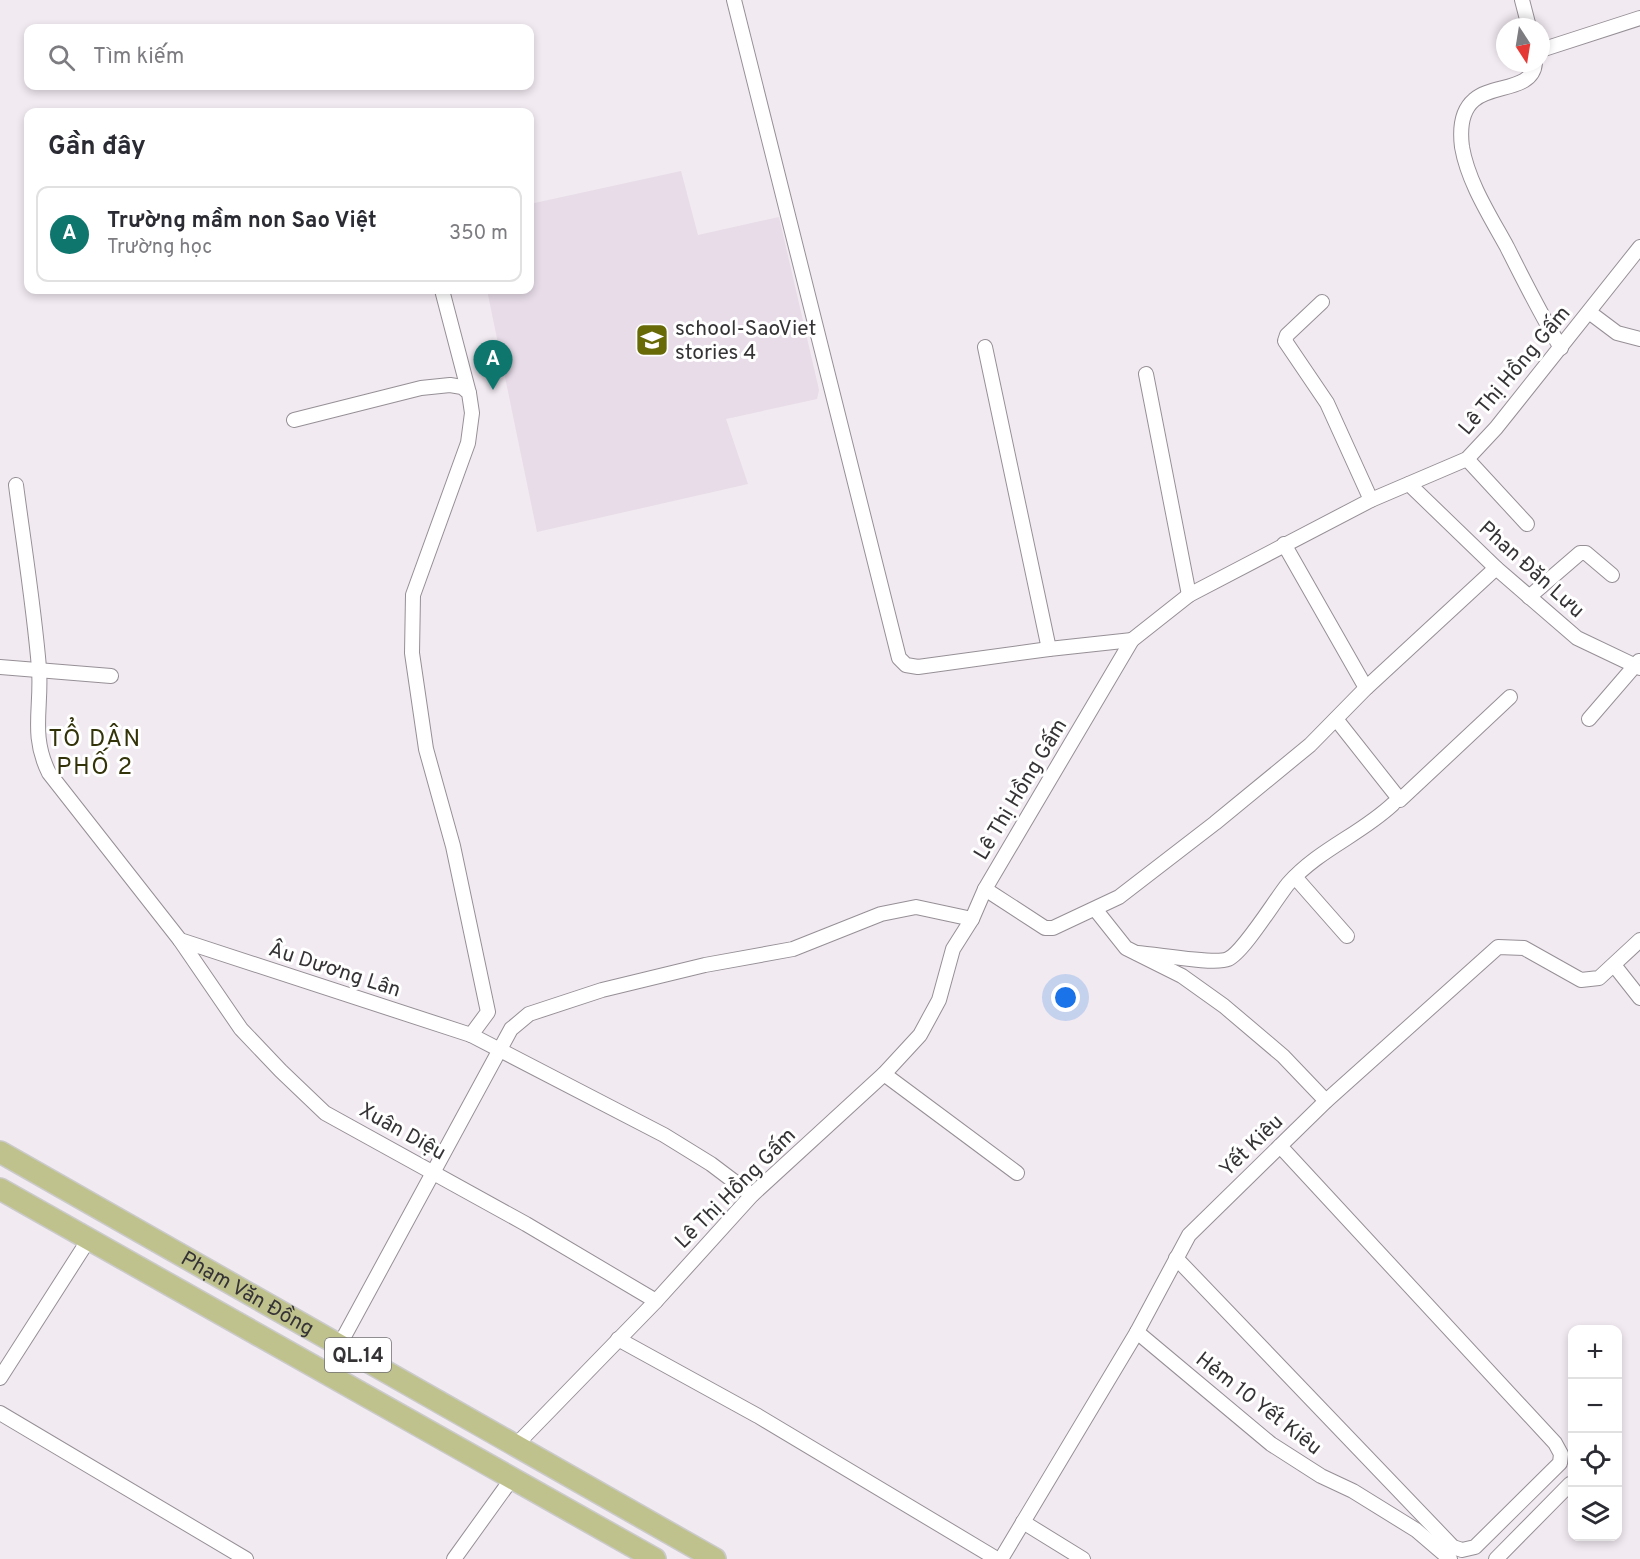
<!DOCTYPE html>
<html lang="vi">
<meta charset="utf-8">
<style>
:root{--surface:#fff;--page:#f2f2f3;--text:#2b2b33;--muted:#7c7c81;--line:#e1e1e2;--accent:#0f766e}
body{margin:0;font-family:Overpass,sans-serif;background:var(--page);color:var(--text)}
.controls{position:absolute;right:18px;bottom:18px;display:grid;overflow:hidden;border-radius:12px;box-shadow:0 3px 9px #0003}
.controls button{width:54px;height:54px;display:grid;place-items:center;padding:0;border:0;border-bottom:2px solid var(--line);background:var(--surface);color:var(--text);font:30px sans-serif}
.compass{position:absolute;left:1496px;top:18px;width:54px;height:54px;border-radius:50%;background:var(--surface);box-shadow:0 3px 9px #0003;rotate:168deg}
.you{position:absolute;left:1066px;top:998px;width:21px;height:21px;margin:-15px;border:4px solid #fff;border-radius:50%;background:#1a73e8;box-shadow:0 0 0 9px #1a73e833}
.badge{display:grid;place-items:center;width:39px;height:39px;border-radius:50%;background:var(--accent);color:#fff;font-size:20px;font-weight:700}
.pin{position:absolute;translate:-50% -50px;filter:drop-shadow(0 2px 3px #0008)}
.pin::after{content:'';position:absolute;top:32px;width:21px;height:18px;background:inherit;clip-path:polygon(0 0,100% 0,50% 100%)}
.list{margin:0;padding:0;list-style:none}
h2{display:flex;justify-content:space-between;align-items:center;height:78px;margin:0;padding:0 24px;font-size:26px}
h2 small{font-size:20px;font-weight:400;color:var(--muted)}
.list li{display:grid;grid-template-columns:39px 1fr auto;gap:18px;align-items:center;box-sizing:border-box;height:96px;margin:0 12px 12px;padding:0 12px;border:2px solid var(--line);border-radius:12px}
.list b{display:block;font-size:22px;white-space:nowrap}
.list p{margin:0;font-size:20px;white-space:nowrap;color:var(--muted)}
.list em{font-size:20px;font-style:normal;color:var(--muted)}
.icon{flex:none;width:33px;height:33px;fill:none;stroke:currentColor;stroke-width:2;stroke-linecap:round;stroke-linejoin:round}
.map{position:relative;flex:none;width:1640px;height:1559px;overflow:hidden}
.search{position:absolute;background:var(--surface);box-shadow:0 3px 9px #0003;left:24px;top:24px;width:510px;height:66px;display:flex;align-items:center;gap:15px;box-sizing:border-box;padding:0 21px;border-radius:12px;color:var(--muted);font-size:22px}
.panel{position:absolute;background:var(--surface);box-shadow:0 3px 9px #0003;left:24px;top:108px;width:510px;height:186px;border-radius:12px}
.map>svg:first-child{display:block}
.built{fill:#e7dce8}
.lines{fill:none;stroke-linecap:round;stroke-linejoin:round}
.street-casing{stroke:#969096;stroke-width:16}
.primary-casing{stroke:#cacaca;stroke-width:24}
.street{stroke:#fff;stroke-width:14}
.primary{stroke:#c0c28e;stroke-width:21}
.labels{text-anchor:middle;stroke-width:6;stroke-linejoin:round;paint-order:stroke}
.shield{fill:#fff;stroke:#727072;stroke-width:1.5}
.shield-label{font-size:20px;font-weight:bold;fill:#353335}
.poi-label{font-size:21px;fill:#353335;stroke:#fff;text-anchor:start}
.street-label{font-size:21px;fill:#353335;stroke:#fff}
.quarter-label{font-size:24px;letter-spacing:1.5px;fill:#323309;stroke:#fff}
</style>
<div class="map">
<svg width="1640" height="1559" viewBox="0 0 1640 1559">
<rect width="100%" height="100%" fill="#f1eaf1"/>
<polygon class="built" points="681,171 698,235 779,217 819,390 817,399 726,419 748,484 537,532 487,290 530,290 530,204"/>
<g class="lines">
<g class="street-casing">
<g id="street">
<polyline points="734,0 899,658 906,665 918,667 1049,649 1132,640"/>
<polyline points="1522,0 1529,27"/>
<polyline points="1541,50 1640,18"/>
<path d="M1535,63C1533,91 1492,84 1474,100C1461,111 1460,131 1462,147C1468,182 1490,216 1507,247C1524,281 1541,315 1561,348"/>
<polyline points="442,290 469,393"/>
<polyline points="1322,302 1287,335 1285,341 1327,403 1371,500"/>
<polyline points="1589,312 1617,333 1640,339"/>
<polyline points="985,347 1049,649"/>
<polyline points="1146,374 1189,595"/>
<polyline points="294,420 421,388 450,385 462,387 469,393 472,413 468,443 413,595 412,653 426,749 453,846 488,1012 471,1035"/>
<polyline points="1467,459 1527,524"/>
<polyline points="1409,484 1496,568 1577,638 1640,668"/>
<path d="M16,485C24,546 34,607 39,668C42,708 30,735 49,773L180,940L471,1035L664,1135L711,1164L752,1195"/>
<polyline points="1284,544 1366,688"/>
<polyline points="1529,597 1580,553 1586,553 1612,575"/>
<polyline points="0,667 111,676"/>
<polyline points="1336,719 1400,800 1510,697"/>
<polyline points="1589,719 1639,661"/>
<polyline points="1295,877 1347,936"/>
<polyline points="985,889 1045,928 1053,928 1119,897 1215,823 1310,745 1366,688 1496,568"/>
<polyline points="1095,909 1126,948 1182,976 1224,1006 1283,1056 1326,1101"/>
<polyline points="180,940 241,1029 281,1071 325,1113 526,1224 656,1301"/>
<path d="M1137,953C1156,954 1215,965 1228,959C1243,953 1275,900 1288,884C1319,849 1360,835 1393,804"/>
<polyline points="1614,965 1640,998"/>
<polyline points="884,1074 1017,1173"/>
<polyline points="1176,1258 1453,1547 1462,1550 1475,1547 1560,1463 1561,1454 1555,1443 1280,1146"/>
<polyline points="1137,1332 1271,1444 1321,1476 1353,1491 1416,1530 1450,1559"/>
<polyline points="618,1339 758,1416 997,1559"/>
<polyline points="340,1344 511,1029 529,1014 602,990 705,965 793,949 881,914 916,907 972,919"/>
<polyline points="0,1378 89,1239"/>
<polyline points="0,1413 246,1559"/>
<polyline points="516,1445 656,1301 752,1195 884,1074 920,1035 939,1000 953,949 972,919 985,889 1132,640 1189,595 1371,500 1467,459 1496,428 1640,247"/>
<polyline points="1023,1522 1083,1559"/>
<polyline points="454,1559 513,1477"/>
<polyline points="1001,1559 1137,1332 1189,1235 1326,1101 1498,947 1524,948 1581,980 1599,978 1640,940"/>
<polyline points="1496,1559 1570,1484"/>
</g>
</g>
<g class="primary-casing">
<g id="primary">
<path id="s1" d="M0,1152L715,1559"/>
<polyline points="0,1189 655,1559"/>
</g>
</g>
<use href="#street" class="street"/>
<use href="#primary" class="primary"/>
</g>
<defs>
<g id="school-square" transform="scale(1.725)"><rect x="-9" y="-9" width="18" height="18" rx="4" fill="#686a08" stroke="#fff"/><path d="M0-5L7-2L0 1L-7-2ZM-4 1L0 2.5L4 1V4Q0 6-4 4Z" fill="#fff"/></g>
</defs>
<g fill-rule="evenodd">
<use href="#school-square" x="652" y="340"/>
</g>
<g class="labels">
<rect class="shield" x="325" y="1338" width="66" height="34" rx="4.5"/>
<g class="shield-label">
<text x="358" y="1362">QL.14</text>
</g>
<g class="poi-label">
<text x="675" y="335">school-SaoViet<tspan x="675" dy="24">stories 4</tspan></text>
</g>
<g class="street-label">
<text transform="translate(1514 370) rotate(-50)" y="7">Lê Thị Hồng Gấm</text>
<text transform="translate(1532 569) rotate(42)" y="7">Phan Đăn Lưu</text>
<text transform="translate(1020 789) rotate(-59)" y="7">Lê Thị Hồng Gấm</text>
<text transform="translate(335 969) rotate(18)" y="7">Âu Dương Lân</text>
<text transform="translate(403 1131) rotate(29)" y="7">Xuân Diệu</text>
<text transform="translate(1251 1145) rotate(-44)" y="7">Yết Kiêu</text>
<text transform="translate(735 1188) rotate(-45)" y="7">Lê Thị Hồng Gấm</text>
<text dy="7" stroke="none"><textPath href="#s1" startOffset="285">Phạm Văn Đồng</textPath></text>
<text transform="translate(1259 1403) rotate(38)" y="7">Hẻm 10 Yết Kiêu</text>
</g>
<g class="quarter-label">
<text x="95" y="746">TỔ DÂN<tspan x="95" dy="28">PHỐ 2</tspan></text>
</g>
</g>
</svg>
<div class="controls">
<button>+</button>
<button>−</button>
<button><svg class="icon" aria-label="locate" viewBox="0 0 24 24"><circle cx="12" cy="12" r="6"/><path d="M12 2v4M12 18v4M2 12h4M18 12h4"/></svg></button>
<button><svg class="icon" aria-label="layers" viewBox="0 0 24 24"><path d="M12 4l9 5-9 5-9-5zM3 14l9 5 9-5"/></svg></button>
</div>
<svg class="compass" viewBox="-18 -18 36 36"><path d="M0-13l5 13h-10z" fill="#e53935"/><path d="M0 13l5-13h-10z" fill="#7c7c81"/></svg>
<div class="you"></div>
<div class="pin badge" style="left:493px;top:390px">A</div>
<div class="search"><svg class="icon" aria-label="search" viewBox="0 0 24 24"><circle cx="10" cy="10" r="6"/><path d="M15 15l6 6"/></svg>Tìm kiếm</div>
<section class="panel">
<h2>Gần đây<small></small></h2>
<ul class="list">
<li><span class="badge">A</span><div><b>Trường mầm non Sao Việt</b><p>Trường học</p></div><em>350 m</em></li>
</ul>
</section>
</div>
